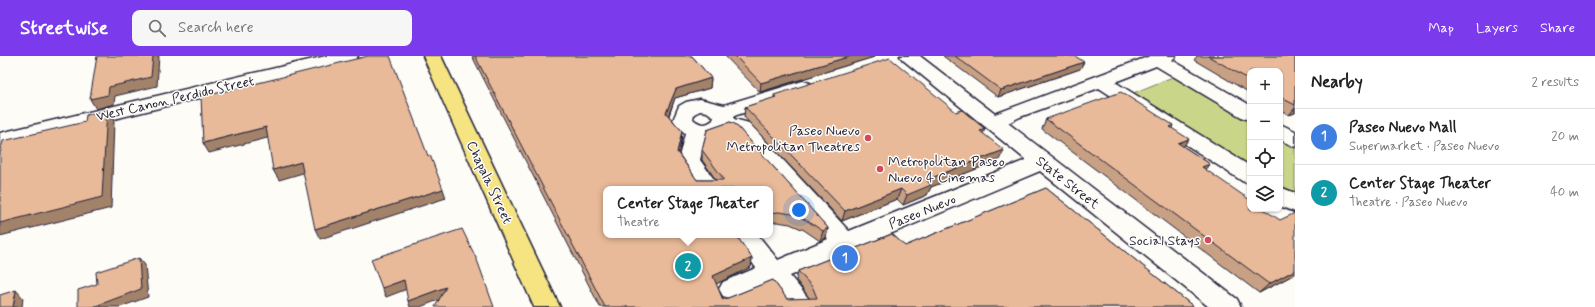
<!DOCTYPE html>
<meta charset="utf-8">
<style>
:root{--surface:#fff;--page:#f6f6f6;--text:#222;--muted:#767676;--line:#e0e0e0;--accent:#7c3aed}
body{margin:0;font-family:Mynerve,sans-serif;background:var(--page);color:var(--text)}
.controls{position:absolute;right:12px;top:12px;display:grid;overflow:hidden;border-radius:8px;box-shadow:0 1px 3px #0004}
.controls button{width:36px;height:36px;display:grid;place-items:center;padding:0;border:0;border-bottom:1px solid var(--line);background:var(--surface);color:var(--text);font:20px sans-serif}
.you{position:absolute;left:799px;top:154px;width:14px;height:14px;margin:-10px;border:3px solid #fff;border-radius:50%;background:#1a73e8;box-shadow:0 0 0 6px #1a73e833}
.badge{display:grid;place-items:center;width:26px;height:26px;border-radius:50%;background:var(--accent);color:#fff;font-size:13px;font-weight:700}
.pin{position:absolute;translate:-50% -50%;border:2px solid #fff;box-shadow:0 1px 4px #0006}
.popup{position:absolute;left:603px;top:130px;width:170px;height:52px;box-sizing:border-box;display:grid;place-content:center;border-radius:8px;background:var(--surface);filter:drop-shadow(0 1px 3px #0005);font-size:13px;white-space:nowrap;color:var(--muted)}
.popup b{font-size:15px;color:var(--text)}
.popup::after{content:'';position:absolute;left:50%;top:100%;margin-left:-8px;border:8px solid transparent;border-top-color:var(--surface)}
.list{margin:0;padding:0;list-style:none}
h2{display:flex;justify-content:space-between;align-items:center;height:52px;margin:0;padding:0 16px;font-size:17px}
h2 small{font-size:13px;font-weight:400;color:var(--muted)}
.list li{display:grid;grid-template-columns:26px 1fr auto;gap:12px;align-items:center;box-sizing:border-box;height:56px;padding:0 16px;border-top:1px solid var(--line)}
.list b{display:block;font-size:15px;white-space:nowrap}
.list p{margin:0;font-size:13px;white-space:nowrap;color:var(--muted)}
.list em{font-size:13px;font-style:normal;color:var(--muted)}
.icon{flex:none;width:22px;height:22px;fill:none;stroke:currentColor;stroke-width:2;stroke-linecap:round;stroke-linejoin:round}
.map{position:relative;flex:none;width:1295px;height:251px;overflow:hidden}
header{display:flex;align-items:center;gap:24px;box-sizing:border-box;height:56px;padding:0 20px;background:var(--accent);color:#fff}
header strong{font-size:19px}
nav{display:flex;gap:22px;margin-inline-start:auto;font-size:14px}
.search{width:280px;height:36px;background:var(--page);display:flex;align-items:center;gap:10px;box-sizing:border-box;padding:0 14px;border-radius:8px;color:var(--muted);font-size:15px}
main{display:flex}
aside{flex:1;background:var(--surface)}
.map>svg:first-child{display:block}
.green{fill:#c9d689;stroke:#767c62}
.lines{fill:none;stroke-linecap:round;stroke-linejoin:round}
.minor-casing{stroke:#22223b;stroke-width:3}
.major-casing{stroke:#22223b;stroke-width:3}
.minor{fill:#fdfcf7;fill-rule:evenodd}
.major{fill:#f6e381;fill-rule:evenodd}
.wall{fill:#c8a084;stroke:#22223b}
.shaded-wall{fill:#a3826b;stroke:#22223b}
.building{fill:#e9ba99;stroke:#22223b}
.poi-dot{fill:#d1495b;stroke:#fdfcf7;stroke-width:1.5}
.labels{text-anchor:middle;stroke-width:3;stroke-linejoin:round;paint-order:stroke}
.street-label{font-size:14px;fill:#22223b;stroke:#fdfcf7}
.poi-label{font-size:14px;fill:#22223b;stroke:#fdfcf7;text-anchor:end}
</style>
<header>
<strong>Streetwise</strong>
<div class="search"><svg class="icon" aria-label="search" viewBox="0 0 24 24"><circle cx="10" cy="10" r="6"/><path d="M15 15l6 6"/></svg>Search here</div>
<nav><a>Map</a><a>Layers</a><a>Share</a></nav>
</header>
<main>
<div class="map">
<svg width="1295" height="251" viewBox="0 0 1295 251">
<rect width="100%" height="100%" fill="#fdfcf7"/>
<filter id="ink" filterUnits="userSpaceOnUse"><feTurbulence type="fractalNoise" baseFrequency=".025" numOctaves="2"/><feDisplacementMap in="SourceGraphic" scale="8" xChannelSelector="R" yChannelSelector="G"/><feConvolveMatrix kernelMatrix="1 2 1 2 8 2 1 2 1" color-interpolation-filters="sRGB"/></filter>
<g filter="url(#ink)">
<g class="green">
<polygon points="1175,20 1250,65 1250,113 1131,38"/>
<polygon points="1280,82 1295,91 1295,142 1280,132"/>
</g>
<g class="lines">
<g class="minor-casing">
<g id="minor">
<polygon points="326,0 358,0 355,4 0,91 0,77"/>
<path d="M900,0H920L995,58L1150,0H1176L1172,4L1250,49V64L1243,62L1156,10L1115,26L1250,110V128L1242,125L1099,32L1020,61L1008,67L1237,243L1241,251H1209L1040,115L790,220L809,243L813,251H785L769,229L732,243L723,240L719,233L723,226L756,212L733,179H758L778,204L828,183L735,77L727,74L720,78L705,82L700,104L721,133H698L678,105L685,77L680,73L673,64L679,50L686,46L700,43L724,49L796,27L803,25L810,27L813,31L810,35L734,60V63L749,67L849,175L1026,104L903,4ZM700,55L707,56L714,61L713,64C706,70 700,69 693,63L694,58Z"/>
<polygon points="1280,68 1295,75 1295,91 1280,84"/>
<polygon points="1280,131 1295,137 1295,156 1280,150"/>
</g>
</g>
<g class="major-casing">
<polygon id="major" points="423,0 441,0 560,251 534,251"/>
</g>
<use href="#minor" class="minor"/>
<use href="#major" class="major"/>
</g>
<g class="wall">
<polygon points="472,0 692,0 711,22 710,32 675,42 669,60 682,75 681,85 679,98 697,124 716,124 702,104 702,94 707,74 730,66 735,68 828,172 826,182 820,185 804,174 790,168 777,166 770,167 770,133 606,133 606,179 736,179 752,202 751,211 716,228 723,244 773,224 787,243 810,243 796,224 798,215 892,178 905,190 1046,132 1194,251 600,251"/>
<polygon points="725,0 874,0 874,1 760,36"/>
<polygon points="943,0 1075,0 1080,13 998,41"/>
<polygon points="1197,0 1295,0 1295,57 1289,59 1280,54 1280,15 1250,15 1250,37 1194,4"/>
<polygon points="774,39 983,78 999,104 931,131 927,139 903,149 897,143 842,165 744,61 745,51 774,42"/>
<polygon points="1046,63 1173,69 1172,72 1183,90 1210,108 1205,113 1295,218 1259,237 1042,73"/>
</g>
<g class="shaded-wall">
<polygon points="153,0 159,0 157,30 115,40 114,48 96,53 90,43"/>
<polygon points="851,0 874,0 874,1 760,36 761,27"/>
<polygon points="1084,6 1080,13 998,41 1001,34"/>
<polygon points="711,22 710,32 675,42 666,66 666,57 676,33"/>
<polygon points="1295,52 1295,57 1289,59"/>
<polygon points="107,54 114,65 111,152 0,180 0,167"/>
<polygon points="266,71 271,81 209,97 203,87"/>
<polygon points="985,73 981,83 980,75"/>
<polygon points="682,75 681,85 677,106 677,96"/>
<polygon points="1189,83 1182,92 1178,87"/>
<polygon points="1004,94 999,104 931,131 927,139 903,149 907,139 926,124"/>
<polygon points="301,106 306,116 279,124 273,114"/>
<polygon points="1210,108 1202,117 1202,111"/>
<polygon points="443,133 446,142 320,183 315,173"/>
<polygon points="901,133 897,143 842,165 845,155"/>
<polygon points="828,172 826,182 820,185 823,175"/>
<polygon points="139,202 145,209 148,241 120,251 93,251"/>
<polygon points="752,202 751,211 712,230 713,220"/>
<polygon points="1295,214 1295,218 1259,237 1269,228"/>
<polygon points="404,224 407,233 386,241 382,232"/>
<polygon points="446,231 449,240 420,251 410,251 408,245"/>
<polygon points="16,234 23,242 22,251 13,251"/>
</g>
<g class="building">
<polygon points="97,0 153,0 151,21 109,31 108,39 90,43"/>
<polygon points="368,0 390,0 428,100 430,99 443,133 315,173 301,106 273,114 266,71 203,87 201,41"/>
<polygon points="475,0 692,0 711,22 676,33 666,57 682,75 677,96 697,124 723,124 723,122 702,94 707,74 730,66 735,68 828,172 823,175 806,164 792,158 779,156 770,157 770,133 606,133 606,179 736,179 752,202 713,220 723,244 773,224 787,243 817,242 813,232 798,215 892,178 905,190 1046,132 1194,251 605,251"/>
<polygon points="735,0 851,0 761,27"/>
<polygon points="955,0 1075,0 1084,6 1001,34"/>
<polygon points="1208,0 1295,0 1295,49 1280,41 1280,15 1250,15 1250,24"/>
<polygon points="890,2 956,56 962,54 985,73 980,75 1004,94 926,124 931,129 907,139 901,133 845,155 745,51 776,41 774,39"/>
<polygon points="1121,36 1173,69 1170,71 1189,83 1178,87 1210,108 1202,111 1250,144 1250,153 1263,153 1280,164 1295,157 1295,214 1269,228 1046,63"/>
<polygon points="107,54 102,141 0,167 0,97 3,85 85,66 86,59"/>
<polygon points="462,173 477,204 494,251 435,251 446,231 408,245 404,224 382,232 371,203"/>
<polygon points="139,202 141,233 93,251 78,251 78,234 97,228 96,216"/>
<polygon points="16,234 13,251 0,251 0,239"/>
</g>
</g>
<g class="poi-dot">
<circle cx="868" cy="82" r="4"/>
<circle cx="880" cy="113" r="4"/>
<circle cx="1208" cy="184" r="4"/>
</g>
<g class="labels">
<g class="street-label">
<text transform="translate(175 42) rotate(-13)" y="5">West Canon Perdido Street</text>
<text transform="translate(490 126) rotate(65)" y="5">Chapala Street</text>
<text transform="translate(1068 126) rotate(38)" y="5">State Street</text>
<text transform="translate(922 155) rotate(-22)" y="5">Paseo Nuevo</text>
</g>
<g class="poi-label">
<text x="860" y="79">Paseo Nuevo<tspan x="860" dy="16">Metropolitan Theatres</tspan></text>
<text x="888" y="110" text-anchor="start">Metropolitan Paseo<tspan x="888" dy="16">Nuevo 4 Cinemas</tspan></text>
<text x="1200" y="189">Social Stays</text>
</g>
</g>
</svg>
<div class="controls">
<button>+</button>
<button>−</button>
<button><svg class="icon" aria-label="locate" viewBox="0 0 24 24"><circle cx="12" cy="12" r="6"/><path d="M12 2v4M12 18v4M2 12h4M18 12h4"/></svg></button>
<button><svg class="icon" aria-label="layers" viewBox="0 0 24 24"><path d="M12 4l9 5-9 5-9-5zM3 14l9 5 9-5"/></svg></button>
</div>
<div class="you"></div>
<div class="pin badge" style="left:845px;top:202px;background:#3f7fe0">1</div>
<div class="pin badge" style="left:688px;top:210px;background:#0f9aa8">2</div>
<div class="popup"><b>Center Stage Theater</b>Theatre</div>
</div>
<aside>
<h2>Nearby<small>2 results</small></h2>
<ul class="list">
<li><span class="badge" style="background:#3f7fe0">1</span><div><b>Paseo Nuevo Mall</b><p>Supermarket · Paseo Nuevo</p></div><em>20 m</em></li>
<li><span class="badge" style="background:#0f9aa8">2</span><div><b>Center Stage Theater</b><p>Theatre · Paseo Nuevo</p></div><em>40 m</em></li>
</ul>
</aside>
</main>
